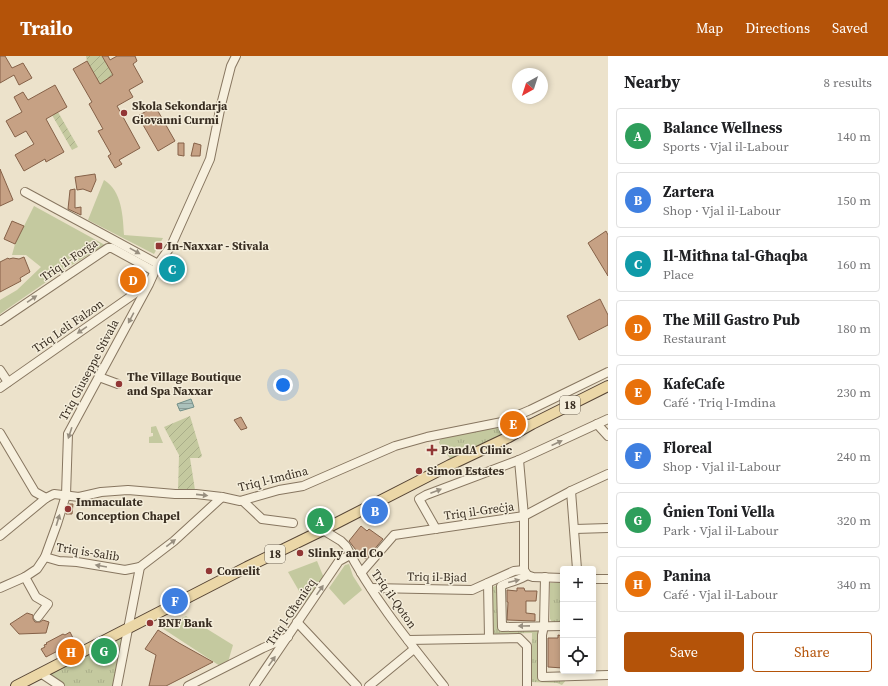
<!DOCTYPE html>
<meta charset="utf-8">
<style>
:root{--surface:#fff;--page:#f2f2f2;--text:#202124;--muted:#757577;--line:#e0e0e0;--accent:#b45309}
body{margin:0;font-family:"Source Serif 4",serif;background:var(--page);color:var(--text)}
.controls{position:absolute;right:12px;bottom:12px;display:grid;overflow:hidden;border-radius:4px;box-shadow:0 2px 6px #0003}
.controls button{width:36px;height:36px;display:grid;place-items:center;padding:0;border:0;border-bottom:1px solid var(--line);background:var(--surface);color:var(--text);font:20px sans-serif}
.compass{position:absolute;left:512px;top:12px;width:36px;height:36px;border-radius:50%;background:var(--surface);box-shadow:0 2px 6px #0003;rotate:219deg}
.you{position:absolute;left:283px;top:329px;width:14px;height:14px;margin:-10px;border:3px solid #fff;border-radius:50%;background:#1a73e8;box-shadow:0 0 0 6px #1a73e833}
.badge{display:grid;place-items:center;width:26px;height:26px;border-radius:50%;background:var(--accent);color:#fff;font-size:13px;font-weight:700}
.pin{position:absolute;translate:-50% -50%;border:2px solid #fff;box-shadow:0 1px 4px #0006}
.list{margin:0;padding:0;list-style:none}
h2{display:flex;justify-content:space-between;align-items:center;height:52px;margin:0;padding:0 16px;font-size:17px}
h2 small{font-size:13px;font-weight:400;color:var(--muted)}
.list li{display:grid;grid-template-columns:26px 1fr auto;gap:12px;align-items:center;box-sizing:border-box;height:56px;margin:0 8px 8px;padding:0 8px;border:1px solid var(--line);border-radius:4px}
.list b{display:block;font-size:15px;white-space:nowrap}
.list p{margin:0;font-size:13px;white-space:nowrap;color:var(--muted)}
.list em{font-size:13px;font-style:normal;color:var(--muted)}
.actions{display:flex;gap:8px;padding:12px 16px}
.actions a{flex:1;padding:9px 0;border:1px solid var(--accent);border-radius:4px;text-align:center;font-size:14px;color:var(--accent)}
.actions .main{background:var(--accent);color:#fff}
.icon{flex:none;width:22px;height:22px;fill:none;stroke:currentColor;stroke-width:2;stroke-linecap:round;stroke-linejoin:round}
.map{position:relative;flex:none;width:608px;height:630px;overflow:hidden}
header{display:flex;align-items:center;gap:24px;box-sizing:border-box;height:56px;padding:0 20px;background:var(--accent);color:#fff}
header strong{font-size:19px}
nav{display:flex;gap:22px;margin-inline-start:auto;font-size:14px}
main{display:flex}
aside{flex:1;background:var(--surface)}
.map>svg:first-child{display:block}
.grass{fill:#c4c99f}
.park{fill:url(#park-tufts)}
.garden{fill:url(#garden-furrows)}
.water{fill:url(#water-rules);stroke:#728f88}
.building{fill:#c6a184;stroke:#856148}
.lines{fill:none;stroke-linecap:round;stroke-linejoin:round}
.minor-casing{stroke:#877660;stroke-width:10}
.major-casing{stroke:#564434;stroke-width:12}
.minor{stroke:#f7f0de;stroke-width:8}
.major{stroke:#ebd7a7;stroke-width:10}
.oneway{fill:#988f80}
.poi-dot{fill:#923635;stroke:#f4edda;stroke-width:1.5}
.labels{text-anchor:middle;stroke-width:3;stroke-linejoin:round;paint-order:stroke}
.shield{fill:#f4edda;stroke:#716759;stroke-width:1}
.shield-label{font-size:11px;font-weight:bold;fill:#392e22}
.poi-label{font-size:12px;font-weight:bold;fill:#392e22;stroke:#f4edda;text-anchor:start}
.street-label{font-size:12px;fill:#392e22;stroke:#f4edda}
</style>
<header>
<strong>Trailo</strong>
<nav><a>Map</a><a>Directions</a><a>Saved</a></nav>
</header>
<main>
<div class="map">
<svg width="608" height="630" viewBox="0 0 608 630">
<defs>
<pattern id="park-tufts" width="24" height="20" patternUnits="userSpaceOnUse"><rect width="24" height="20" fill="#c4c99f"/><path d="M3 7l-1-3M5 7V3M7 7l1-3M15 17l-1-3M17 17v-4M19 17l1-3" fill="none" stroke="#a9ad89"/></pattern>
<pattern id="garden-furrows" width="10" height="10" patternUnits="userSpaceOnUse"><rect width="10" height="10" fill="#c4c99f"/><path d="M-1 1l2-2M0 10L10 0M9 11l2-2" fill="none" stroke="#a9ad89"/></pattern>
<pattern id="water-rules" width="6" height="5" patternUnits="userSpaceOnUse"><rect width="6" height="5" fill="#abc1bb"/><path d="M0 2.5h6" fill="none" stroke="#8c9d98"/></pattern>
</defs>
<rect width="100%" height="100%" fill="#ece2cb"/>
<g class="grass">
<path d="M104,124C122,135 123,160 124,179L163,182L154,198L88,164Z"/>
<polygon points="34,150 105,189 62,215 0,258 0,244 17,234 41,211 26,199 12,199 15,188"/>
<polygon points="156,370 163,387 149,387 149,381 153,380 153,377 151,377 151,371"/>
<polygon points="317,505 324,522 306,547 288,516"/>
<polygon points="349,508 353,520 362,534 344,549 329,532 345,509"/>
<polygon points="186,560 233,589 228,606 220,610 162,572"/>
</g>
<g class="park">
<polygon points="500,371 502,379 451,404 439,387 441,382"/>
<polygon points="563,526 563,566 552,566 550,563 550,527"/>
<polygon points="499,528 499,572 538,573 539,622 567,623 562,629 557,627 531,626 532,577 493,578 491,532"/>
<polygon points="128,573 117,630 60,630 42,618"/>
</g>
<g class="garden">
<polygon points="86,0 102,0 113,19 100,28 87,5"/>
<polygon points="58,56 78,91 72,94 52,59"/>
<polygon points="190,360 202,400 200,402 190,402 195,434 178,435 179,399 164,371"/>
</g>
<polygon class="water" points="191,343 194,351 180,355 177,348"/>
<g class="building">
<polygon points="0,0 5,0 12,12 23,7 32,22 19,29 14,19 0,27"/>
<polygon points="102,0 108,0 110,4 117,0 135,0 137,5 133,8 143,26 129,34 133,41 117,50 140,92 119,104 122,108 115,112 108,100 111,98 98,75 103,73 89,48 92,46 73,13 87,5 100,28 113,19"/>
<polygon points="55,29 67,51 46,63 64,96 46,106 45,103 24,115 15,99 34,88 26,75 15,81 6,65 22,56 14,41 23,36 28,44"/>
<polygon points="155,50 175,85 158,95 138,60"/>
<polygon points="178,87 184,87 184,100 178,99"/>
<polygon points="194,87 201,89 200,100 191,100"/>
<polygon points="0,113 13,144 0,150"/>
<polygon points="95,118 96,124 91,136 83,133 77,134 75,121"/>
<polygon points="75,133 75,152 81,151 81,159 68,153 70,134"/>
<polygon points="12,165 24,170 15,188 4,183"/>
<polygon points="606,175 608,179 608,220 588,187"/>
<polygon points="24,201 30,216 20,222 21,225 0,236 0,206 8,202 9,203 13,202 19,203"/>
<polygon points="168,204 180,210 175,222 163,216"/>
<polygon points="600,243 608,259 608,269 579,284 567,260"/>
<polygon points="241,361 247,372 241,374 234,364"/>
<polygon points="69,448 73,448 72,458 66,458"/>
<polygon points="361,470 367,475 369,473 383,483 366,503 359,498 349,485"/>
<polygon points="517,532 524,532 525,535 537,535 536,545 526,545 526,557 535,558 535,565 507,564 508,546 507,546 507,534 517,535"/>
<polygon points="27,557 33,559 33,563 35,566 40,566 43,564 49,566 46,577 19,578 10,568"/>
<polygon points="158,574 179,587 213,606 166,630 149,630 156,599 145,593"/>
<polygon points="70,576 75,586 46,601 41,593 45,591 44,589 47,588 46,587 63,578 65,579"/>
<polygon points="558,579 563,580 563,612 548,611 548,582 558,582"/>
</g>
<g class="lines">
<g class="minor-casing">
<g id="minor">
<polyline points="25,136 158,208"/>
<polyline points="0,265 108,192 112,192 154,215"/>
<polyline points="0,314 8,326"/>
<polyline points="99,321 118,328"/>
<polyline points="0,332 147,229"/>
<polyline points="505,366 532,368"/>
<polyline points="597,368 608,380"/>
<polyline points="0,377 35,436 46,442"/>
<polyline points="519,404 524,460 524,514 526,517"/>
<polyline points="571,435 577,513"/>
<polyline points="243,445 262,463 293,467"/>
<polyline points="436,473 419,443 426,439 519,404 608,363"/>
<polyline points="575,473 608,472"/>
<path d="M323,474L341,485L346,490C372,541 409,586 444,630"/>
<polyline points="0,480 46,442 54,438 79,441 101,436 128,434 175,438 196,438 222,441 240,445 279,434 303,430 395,390 427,381 502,366 530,354 608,316"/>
<polyline points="45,501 59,505 77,506 125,514 140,511 174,485 222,441"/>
<polyline points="361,517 394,479 524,460 571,435 608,418"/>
<path d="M527,519C519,525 510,525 501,530L502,571L563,570"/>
<polyline points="527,519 533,521 563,522"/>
<polyline points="25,521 36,541 48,548 38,561"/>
<polyline points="545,521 544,570 542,579 542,621 608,619"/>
<polyline points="593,523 608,523"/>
<polyline points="488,527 489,582"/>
<polyline points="0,532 25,521 37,513 45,501 57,468 66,439 68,378 149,228 158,208 171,190 210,103 221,49 231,10 236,0"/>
<polyline points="371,532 472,534 514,515 524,514"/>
<polyline points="297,566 357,630"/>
<polyline points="408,584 519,582 527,590 527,630"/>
<polyline points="42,618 60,630"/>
<polyline points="117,630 140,511"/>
<polyline points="188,630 263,592 288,581"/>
<polyline points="254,630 339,505 350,499"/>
<polyline points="369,630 414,593"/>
</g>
</g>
<g class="major-casing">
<polyline id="major" points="16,630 247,511 323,474 450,409 509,381 532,368 608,330"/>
</g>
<use href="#minor" class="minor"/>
<use href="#major" class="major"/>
</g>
<defs><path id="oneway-solid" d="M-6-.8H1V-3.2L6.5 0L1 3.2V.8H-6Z"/></defs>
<g class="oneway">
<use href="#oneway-solid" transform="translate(135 195) rotate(29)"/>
<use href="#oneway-solid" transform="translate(32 243) rotate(-34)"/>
<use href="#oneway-solid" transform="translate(131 262) rotate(118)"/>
<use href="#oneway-solid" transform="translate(82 274) rotate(145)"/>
<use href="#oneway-solid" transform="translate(70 377) rotate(108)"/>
<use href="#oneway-solid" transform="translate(557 387) rotate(-25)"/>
<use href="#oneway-solid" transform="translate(436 435) rotate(-21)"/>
<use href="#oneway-solid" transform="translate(202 439) rotate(6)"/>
<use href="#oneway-solid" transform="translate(58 464) rotate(-73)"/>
<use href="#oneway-solid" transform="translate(171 487) rotate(-38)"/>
<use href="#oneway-solid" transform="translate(101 510) rotate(-170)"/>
<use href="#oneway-solid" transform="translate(514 525) rotate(-14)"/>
<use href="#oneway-solid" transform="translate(320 534) rotate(-55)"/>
<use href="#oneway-solid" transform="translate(524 570) rotate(179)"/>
<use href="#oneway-solid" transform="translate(272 605) rotate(-55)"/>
</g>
<g class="poi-dot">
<circle cx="124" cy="57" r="4"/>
<rect x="155" y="186" width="8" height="8" rx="2"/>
<circle cx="119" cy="328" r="4"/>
<path d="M430 388h4v4h4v4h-4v4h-4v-4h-4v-4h4z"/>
<circle cx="419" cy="415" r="4"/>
<circle cx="68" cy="453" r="4"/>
<circle cx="300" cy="497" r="4"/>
<circle cx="209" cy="515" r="4"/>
<circle cx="150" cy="567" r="4"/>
</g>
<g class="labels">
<g class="shield">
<rect x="560" y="340" width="20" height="18" rx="3"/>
<rect x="265" y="489" width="20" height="18" rx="3"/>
</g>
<g class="shield-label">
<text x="570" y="353">18</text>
<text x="275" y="502">18</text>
</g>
<g class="poi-label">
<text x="132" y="54">Skola Sekondarja<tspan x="132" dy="14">Giovanni Curmi</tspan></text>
<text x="167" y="194">In-Naxxar - Stivala</text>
<text x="127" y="325">The Village Boutique<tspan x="127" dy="14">and Spa Naxxar</tspan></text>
<text x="441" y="398">PandA Clinic</text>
<text x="427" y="419">Simon Estates</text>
<text x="76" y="450">Immaculate<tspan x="76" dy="14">Conception Chapel</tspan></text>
<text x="308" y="501">Slinky and Co</text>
<text x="217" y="519">Comelit</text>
<text x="158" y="571">BNF Bank</text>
</g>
<g class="street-label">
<text transform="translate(69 204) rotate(-34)" y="4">Triq il-Forġa</text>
<text transform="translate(68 270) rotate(-35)" y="4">Triq Leli Falzon</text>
<text transform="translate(89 314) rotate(-62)" y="4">Triq Giuseppe Stivala</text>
<text transform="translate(273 423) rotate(-14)" y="4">Triq l-Imdina</text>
<text transform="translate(479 455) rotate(-8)" y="4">Triq il-Greċja</text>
<text transform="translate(88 496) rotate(9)" y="4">Triq is-Salib</text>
<text transform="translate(437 521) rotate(1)" y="4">Triq il-Bjad</text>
<text transform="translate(394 543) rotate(55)" y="4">Triq il-Qoton</text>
<text transform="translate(291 556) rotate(-56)" y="4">Triq l-Għenieq</text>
</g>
</g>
</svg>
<div class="controls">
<button>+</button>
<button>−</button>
<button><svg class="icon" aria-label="locate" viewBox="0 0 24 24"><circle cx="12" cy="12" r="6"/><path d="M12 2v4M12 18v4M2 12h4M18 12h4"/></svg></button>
</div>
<svg class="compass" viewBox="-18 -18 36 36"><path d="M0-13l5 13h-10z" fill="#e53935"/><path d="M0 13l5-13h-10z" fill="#757577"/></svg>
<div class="you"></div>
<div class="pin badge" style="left:320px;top:465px;background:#2e9e5b">A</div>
<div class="pin badge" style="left:375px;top:455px;background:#3f7fe0">B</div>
<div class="pin badge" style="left:172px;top:213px;background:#0f9aa8">C</div>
<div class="pin badge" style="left:133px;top:224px;background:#e8710a">D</div>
<div class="pin badge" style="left:513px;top:368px;background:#e8710a">E</div>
<div class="pin badge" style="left:175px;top:545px;background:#3f7fe0">F</div>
<div class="pin badge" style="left:104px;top:595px;background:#2e9e5b">G</div>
<div class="pin badge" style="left:71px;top:596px;background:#e8710a">H</div>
</div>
<aside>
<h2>Nearby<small>8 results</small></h2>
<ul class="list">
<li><span class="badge" style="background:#2e9e5b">A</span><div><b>Balance Wellness</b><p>Sports · Vjal il-Labour</p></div><em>140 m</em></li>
<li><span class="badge" style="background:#3f7fe0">B</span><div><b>Zartera</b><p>Shop · Vjal il-Labour</p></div><em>150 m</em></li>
<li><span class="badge" style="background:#0f9aa8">C</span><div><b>Il-Mitħna tal-Għaqba</b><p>Place</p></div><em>160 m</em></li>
<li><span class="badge" style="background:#e8710a">D</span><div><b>The Mill Gastro Pub</b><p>Restaurant</p></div><em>180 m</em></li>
<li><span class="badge" style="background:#e8710a">E</span><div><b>KafeCafe</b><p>Café · Triq l-Imdina</p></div><em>230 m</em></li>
<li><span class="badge" style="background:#3f7fe0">F</span><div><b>Floreal</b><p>Shop · Vjal il-Labour</p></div><em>240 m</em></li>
<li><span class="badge" style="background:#2e9e5b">G</span><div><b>Ġnien Toni Vella</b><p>Park · Vjal il-Labour</p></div><em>320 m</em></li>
<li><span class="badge" style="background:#e8710a">H</span><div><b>Panina</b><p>Café · Vjal il-Labour</p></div><em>340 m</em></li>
</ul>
<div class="actions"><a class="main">Save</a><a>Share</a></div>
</aside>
</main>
